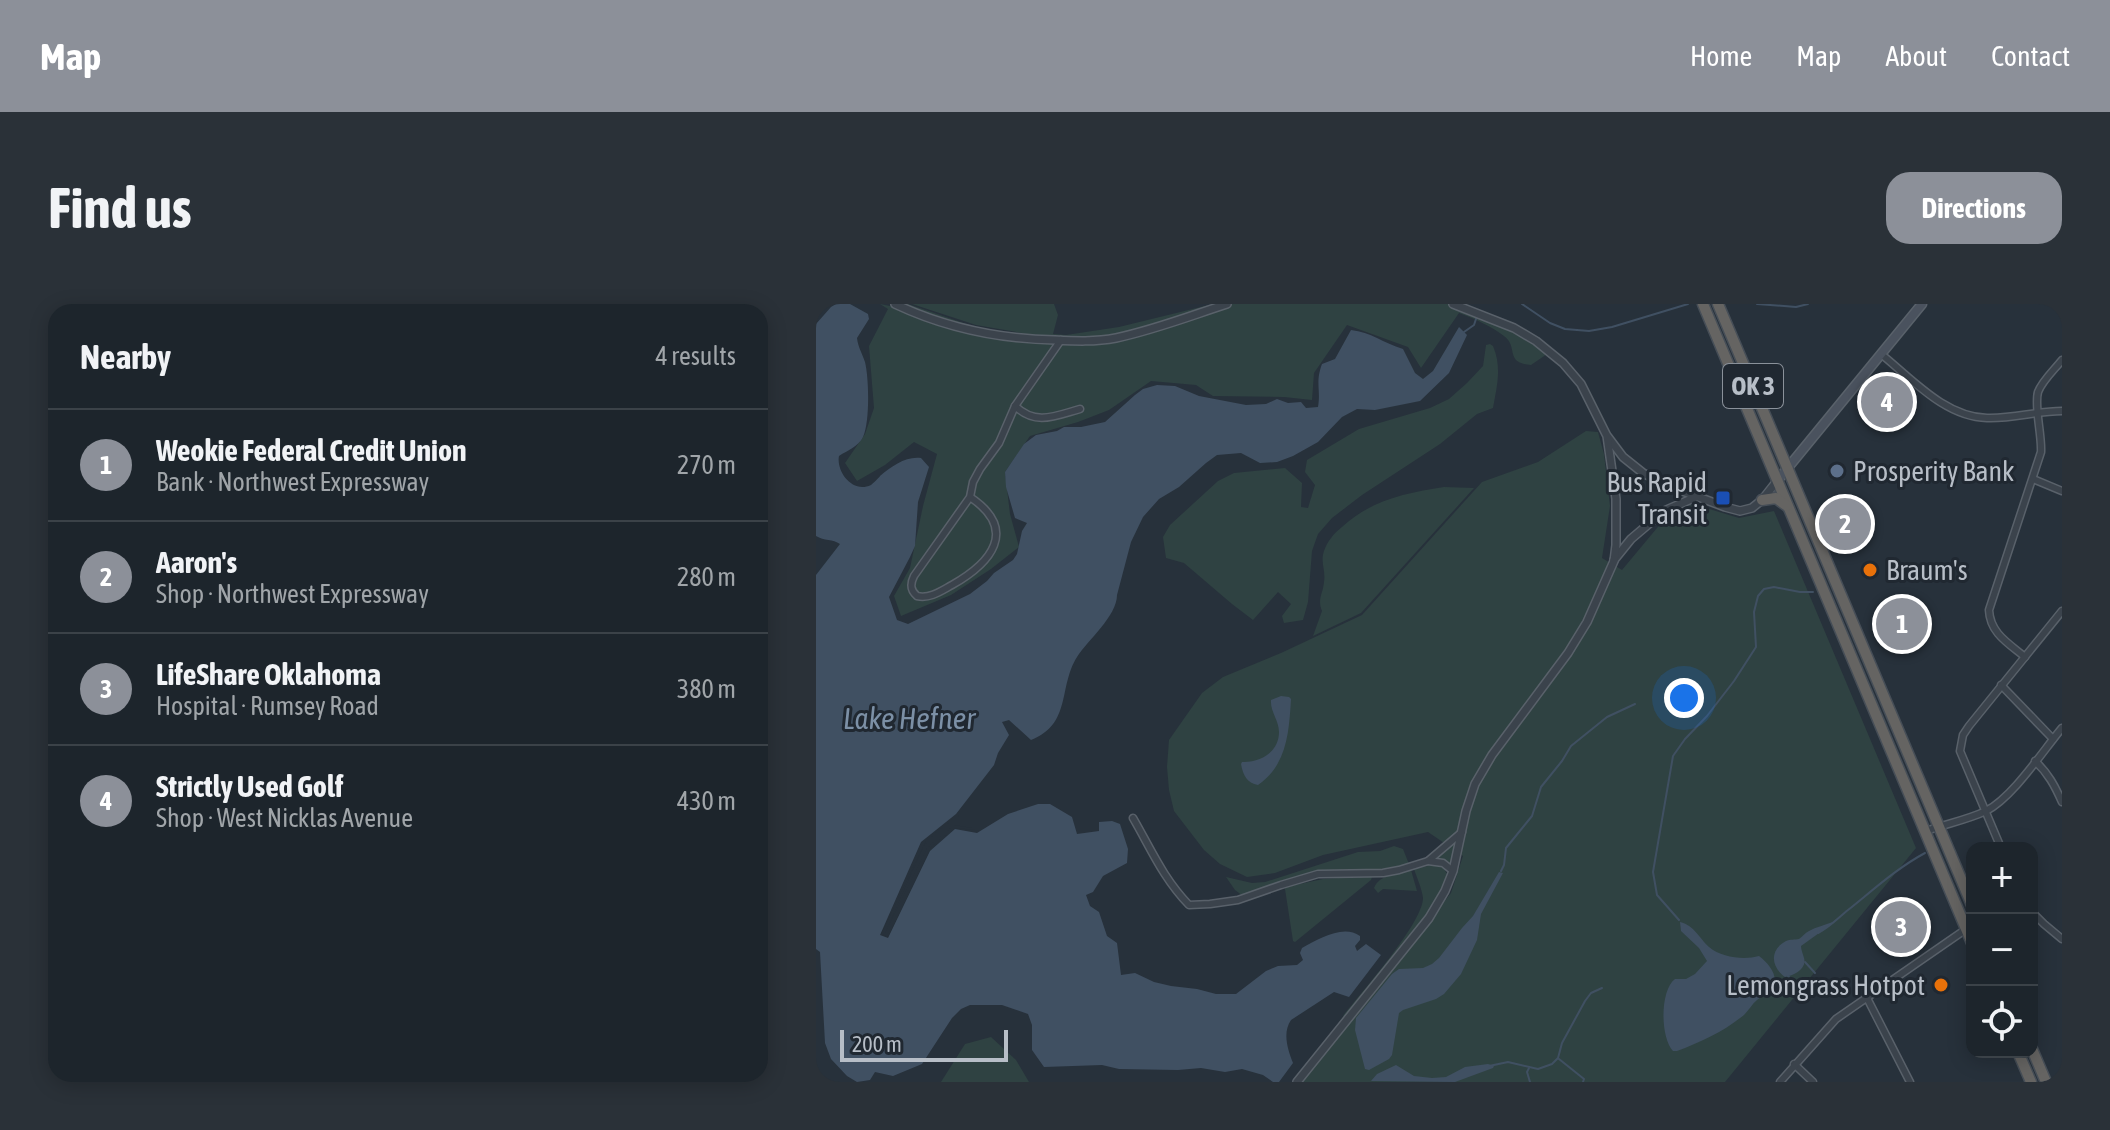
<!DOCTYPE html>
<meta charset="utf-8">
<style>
:root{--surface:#1d252c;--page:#2a3138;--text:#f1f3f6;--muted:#a0a5a9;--line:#3b4248;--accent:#8c9099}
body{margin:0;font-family:"Asap Condensed",sans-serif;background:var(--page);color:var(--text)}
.controls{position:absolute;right:24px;bottom:24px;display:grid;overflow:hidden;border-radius:16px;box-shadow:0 4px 20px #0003}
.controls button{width:72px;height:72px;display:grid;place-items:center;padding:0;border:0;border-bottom:2px solid var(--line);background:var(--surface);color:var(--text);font:40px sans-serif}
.scale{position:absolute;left:24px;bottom:20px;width:168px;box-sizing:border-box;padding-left:8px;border:4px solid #b7bec7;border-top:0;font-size:22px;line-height:28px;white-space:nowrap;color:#b7bec7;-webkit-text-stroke:6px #202831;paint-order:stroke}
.you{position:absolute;left:868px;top:394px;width:28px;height:28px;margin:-20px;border:6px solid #fff;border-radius:50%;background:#1a73e8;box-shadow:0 0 0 12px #1a73e833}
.badge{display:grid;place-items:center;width:52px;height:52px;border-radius:50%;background:var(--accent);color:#fff;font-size:26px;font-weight:700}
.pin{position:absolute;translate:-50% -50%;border:4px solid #fff;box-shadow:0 2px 8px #0006}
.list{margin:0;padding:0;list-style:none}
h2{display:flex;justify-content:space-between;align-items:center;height:104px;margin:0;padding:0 32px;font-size:34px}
h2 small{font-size:26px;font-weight:400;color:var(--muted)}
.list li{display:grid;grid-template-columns:52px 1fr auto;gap:24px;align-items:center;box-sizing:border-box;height:112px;padding:0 32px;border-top:2px solid var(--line)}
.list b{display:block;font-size:30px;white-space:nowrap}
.list p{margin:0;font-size:26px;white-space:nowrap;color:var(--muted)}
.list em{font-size:26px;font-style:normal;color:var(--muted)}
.icon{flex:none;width:44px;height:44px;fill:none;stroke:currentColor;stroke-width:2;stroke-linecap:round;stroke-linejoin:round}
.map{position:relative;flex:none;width:1246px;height:778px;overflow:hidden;border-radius:24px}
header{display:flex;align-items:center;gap:48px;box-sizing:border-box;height:112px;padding:0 40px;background:var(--accent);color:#fff}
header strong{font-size:38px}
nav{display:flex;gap:44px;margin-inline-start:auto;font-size:28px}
.intro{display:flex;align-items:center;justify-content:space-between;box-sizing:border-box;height:192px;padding:0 48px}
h1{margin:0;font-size:56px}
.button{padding:20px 36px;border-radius:24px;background:var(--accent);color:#fff;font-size:28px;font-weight:700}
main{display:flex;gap:48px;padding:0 48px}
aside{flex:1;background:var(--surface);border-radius:24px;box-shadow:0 4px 20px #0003}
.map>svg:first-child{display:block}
.green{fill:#2f4242}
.water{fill:#405062}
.pier{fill:#27313b}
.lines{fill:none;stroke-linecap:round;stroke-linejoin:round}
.stream{stroke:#405062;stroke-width:2}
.minor-casing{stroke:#59616a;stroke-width:9}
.tertiary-casing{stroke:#59616a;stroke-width:10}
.secondary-casing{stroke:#59616a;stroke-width:11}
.trunk-casing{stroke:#464e57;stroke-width:13}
.minor{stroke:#3b434c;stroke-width:6}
.tertiary{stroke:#3b434c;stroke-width:7}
.secondary{stroke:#4a525e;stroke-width:8}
.trunk{stroke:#656462;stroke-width:10}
.service-dot{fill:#5c6f8a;stroke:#202831;stroke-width:3}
.transit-dot{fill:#1a4fb4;stroke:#202831;stroke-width:3}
.food-dot{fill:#e8710a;stroke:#202831;stroke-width:3}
.labels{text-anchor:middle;stroke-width:6;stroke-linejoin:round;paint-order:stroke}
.shield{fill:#202831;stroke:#8a919a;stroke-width:2}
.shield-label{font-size:26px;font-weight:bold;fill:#b7bec7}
.poi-label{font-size:28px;fill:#b7bec7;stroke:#202831;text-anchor:start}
.water-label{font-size:30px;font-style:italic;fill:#7c90a6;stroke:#202831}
</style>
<header>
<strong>Map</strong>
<nav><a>Home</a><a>Map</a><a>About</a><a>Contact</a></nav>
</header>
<div class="intro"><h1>Find us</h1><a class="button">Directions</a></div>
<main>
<aside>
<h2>Nearby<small>4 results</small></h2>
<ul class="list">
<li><span class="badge">1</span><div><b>Weokie Federal Credit Union</b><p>Bank · Northwest Expressway</p></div><em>270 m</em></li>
<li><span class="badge">2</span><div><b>Aaron's</b><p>Shop · Northwest Expressway</p></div><em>280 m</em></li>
<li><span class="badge">3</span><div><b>LifeShare Oklahoma</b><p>Hospital · Rumsey Road</p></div><em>380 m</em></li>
<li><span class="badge">4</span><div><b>Strictly Used Golf</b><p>Shop · West Nicklas Avenue</p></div><em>430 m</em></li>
</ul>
</aside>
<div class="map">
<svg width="1246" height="778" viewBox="0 0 1246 778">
<rect width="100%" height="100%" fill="#27313b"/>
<g class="green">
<path d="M64,0L74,2L75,0H92L171,27L206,29L160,21L96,0H238L242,11L237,30L250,31L303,23L397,0H648L645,6C675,18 705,30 731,50L715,61C688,59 703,43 688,32C673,21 659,15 643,9L605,64L592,43L531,21L498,69L496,96L468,93L397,92L380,81L335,77L293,106L262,118L214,132L189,168L194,210L203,243L175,265L135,291L85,312L78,292L94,264L107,202L121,150L98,138L69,161L41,177L29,159L49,130L58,104L53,42L72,5Z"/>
<path d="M674,40L677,42C686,63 681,82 677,104L661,110L624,140L546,191L516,214L502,230L496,247L492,298L487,316L468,319L466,312L475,300L462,288L437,316L416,300L368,259L350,254L347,233L354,221L402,177L418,169L469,164L486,179L485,203L492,204L499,181L489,168L491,156L543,125L614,104L633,95L651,79L667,62L670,41Z"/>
<polygon points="770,127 782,128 788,150 794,202 786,254 806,266 851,212 877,200 923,214 958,207 1100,544 909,778 487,778 635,589 647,552 639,546 634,560 622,555 621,553 634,543 612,528 507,551 459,569 431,573 404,560 388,546 358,507 353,486 351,463 353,436 386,389 407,373 465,349 546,311 666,178 722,158"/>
<path d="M628,183L658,184L545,309L497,332L506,307C501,295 507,290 508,278C510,267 504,258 508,247C511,238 518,229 526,223C555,196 590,189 628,183Z"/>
<polygon points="578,542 587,545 593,560 560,566 514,568 427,592 419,586 410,573 436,579 449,578 542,548 564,547"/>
<path d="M620,560L627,563L631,570C626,602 554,682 531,711L527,712C544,690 607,619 607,594C606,585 601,574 598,565Z"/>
<path d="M595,566L601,587L567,585L562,589L558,584C564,570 581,570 595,566Z"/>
<polygon points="553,572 556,573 555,576 479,638 477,637 469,585 470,583 507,575"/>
<polygon points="175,733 200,756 213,778 125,778 149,740"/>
</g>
<g class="water">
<path d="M20,0H34L52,10L53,15L41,34C42,43 46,49 49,58C53,74 54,118 47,133C42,143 32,146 23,152C20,167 36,190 55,181C55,181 64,173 64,172C76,162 90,152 105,154L113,163L102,198L99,242L94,253L73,293L81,316L92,320L154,290L171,277L178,269L197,256L201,250L206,227L211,219L199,214L190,183L189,168L208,140L220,131L241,127L248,123H265L289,118L319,91L327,85L341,81L359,82L383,92L430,101L450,100L461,95L472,99L485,98L490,104L502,103C505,85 499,79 506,60L519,55L535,26C555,28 567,39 587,45L599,69L607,75L617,67L643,23L651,31L633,69L604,97L559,106L541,105L526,113L502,138L477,152L461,158L444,159L425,149L401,151L390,159L363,183L343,195L327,213L315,238L301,291C301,312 272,336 261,353C242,383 256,420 215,436L193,416L186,418L193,431L182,449L178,461L140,510L105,538L64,631L72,634L114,547L139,525L161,529L192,510L222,500H234L256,513L261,530L283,527V518L296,517L304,520L312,545L311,559L287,572L277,588L270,591L274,602L283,608L291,632L301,639L305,671L319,669L338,678L355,682L381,685L400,690H420L450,667L462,662L481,661L487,656L484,649L486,644C503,635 527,620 544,632V636L539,642L541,647L550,640L565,651L533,693L518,688L475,716C466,729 472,746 477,759L463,778H457L447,771L426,765L409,768L385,764L362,766L303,765L286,761L228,763L216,746V721L212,710L186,701H154L145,705L136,714L106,760L77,772L59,768L54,776L41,778L31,772L15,755L9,739L4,648L0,645V271L24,240C17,235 8,237 0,232V20L15,3Z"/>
<path d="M465,392L473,393L475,395C473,428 471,461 442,481C431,479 427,471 425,460L426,458C444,459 463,448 463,428C463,416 454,408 455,396Z"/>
<polygon points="683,568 687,569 665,610 661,636 645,670 628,690 620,695 587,706 583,709 576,751 573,755 553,766 549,765 539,726 540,714 576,670 583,665 607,664 616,660 623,654 646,624 657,612"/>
<path d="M864,618C879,622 883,634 893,643C906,654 929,656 943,652C951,658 960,668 959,679C958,688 947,691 941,696C936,700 933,706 928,711C907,728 885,738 861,747H857C844,733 844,686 859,675H870L879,670L891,657L883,644L865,627Z"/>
<path d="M1017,618V619L985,642C985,646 987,650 988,654C991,665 978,671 969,673C955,663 953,646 970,637C974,635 979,636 983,635C986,633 989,629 993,627C1000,623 1009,621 1017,618Z"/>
<polygon points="672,760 678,762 677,764 639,778 555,777 561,770 580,761 598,772 616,774 630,773 649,763"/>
</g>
<polygon class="pier" points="142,511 143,513 108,541 69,629 111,544 138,521 156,524 159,526 139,524 115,543 72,633 65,630 110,537"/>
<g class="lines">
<g class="stream">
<polyline points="706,0 734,19 749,25 773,27 796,23 872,0"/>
<polyline points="941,0 980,3 992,0"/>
<polyline points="648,28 658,21 661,12"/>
<polyline points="685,567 688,561 690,544 716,512 725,483 746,457 755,442 791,413 819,400"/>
<polyline points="863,616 841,591 837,568 857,452 869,435 891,412 918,377 940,343 938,308 942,292 948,285 958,283 984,288 997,288"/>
<path d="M1002,629C1014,623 1022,614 1032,606C1057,586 1081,564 1109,549"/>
<polyline points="989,658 999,669"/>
<polyline points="972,672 987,688"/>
<polyline points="743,755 768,775 767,778"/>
<polyline points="673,762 692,758 722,765 736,760 742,754 746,739 769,697 775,689 786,684"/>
<polyline points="713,764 711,768 714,778"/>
</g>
<g class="minor-casing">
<g id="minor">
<path d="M1065,50C1096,75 1129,113 1171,114C1196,115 1221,107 1246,107"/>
<path d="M199,102C220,122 239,112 264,105"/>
<polyline points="1217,175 1246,187"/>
<path d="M154,193C203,226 175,259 136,281C125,287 114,295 101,292C94,286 94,280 98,272L154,193L157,178L164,165L183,139L199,102L245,36"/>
<path d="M1209,353C1192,339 1174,329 1173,306L1225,148C1226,131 1218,102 1222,88C1226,77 1238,66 1246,56"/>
<polyline points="1185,381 1237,435"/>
<path d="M1219,457C1232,469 1239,482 1246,498"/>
<path d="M317,514C335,545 347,574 373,601L394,600L422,596L465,581L502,570L567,569L583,566L612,557L646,528"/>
<path d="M1110,527C1129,520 1151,516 1170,507C1197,493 1226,448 1246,424"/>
<polyline points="1185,544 1144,447 1147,431 1153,422 1246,307"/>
<polyline points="612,557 627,559 637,567"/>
<polyline points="1216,608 1228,620 1246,635"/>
<polyline points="1051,694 1094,778"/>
<polyline points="978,760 997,778"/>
<polyline points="964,778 1020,715 1156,621"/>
</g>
</g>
<g class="tertiary-casing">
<g id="tertiary">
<path d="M79,0C130,24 182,35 239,36C259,37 279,38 300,34C338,26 374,12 411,0"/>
<polyline points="792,133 807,153 827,169 848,180 909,203 924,207 936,204 946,196 961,177"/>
<polyline points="798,256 815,235 848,207 880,193"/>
<polyline points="481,778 613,614 629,587 637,567 650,507 659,480 676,451 752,349 771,318 798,257 800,241 800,195 791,132 765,80 747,59 720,37 698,24 637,0"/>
</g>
</g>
<g class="secondary-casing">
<polyline id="secondary" points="961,177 1106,0"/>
</g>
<g class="trunk-casing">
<g id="trunk">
<polyline points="887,0 1156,639"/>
<polyline points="902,0 1156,601"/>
<polyline points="946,196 960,194 971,202"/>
<polyline points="1216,745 1230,778"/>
<polyline points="1202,748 1215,778"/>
</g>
</g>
<use href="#minor" class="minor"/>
<use href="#tertiary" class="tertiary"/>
<use href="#secondary" class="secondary"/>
<use href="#trunk" class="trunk"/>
</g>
<circle class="service-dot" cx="1021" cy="167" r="8"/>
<rect class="transit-dot" x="899" y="186" width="16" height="16" rx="4"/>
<g class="food-dot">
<circle cx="1054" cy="266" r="8"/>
<circle cx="1125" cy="681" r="8"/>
</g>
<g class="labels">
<rect class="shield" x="907" y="60" width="60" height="44" rx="6"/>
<g class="shield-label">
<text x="937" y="91">OK 3</text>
</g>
<g class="poi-label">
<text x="1037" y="177">Prosperity Bank</text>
<text x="891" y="188" text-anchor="end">Bus Rapid<tspan x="891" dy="32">Transit</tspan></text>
<text x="1070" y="276">Braum's</text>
<text x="1109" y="691" text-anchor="end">Lemongrass Hotpot</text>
</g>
<g class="water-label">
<text x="93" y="425">Lake Hefner</text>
</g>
</g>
</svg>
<div class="controls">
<button>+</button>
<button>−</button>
<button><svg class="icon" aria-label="locate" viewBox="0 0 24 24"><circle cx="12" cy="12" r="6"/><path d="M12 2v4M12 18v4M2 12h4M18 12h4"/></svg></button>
</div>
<div class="scale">200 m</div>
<div class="you"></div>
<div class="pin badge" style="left:1086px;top:320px">1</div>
<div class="pin badge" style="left:1029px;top:220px">2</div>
<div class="pin badge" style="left:1085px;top:623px">3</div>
<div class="pin badge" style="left:1071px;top:98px">4</div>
</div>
</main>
